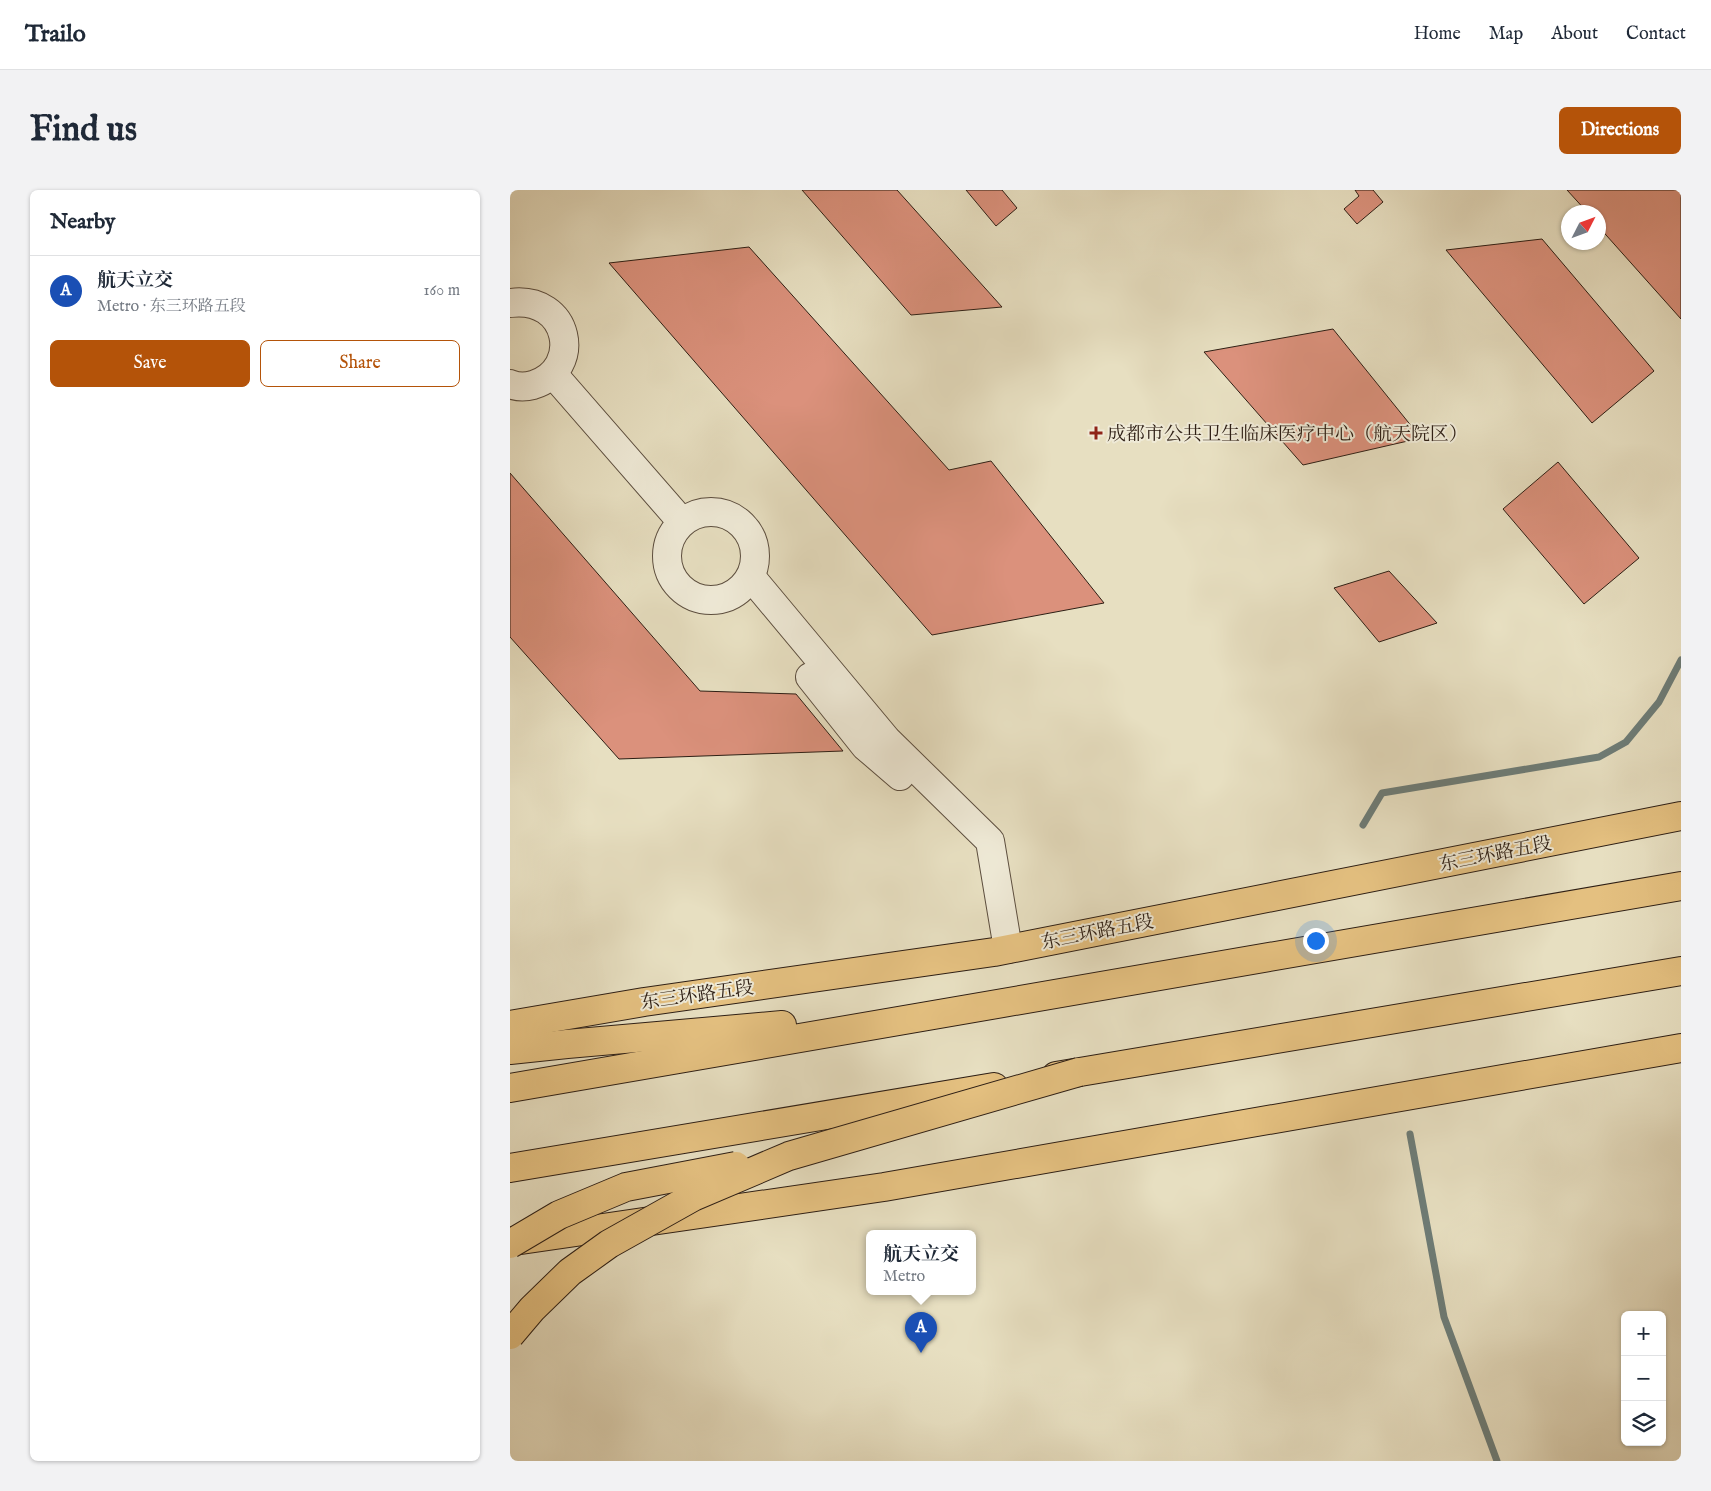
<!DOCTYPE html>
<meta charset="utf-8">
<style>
:root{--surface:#fff;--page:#f2f2f3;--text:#1f2937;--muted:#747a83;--line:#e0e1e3;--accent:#b45309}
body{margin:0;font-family:"IM FELL English","Noto Serif SC",serif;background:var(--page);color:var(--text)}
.controls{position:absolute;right:15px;bottom:15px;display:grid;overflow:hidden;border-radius:8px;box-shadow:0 1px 4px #0004}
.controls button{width:45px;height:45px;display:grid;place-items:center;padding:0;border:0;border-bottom:1px solid var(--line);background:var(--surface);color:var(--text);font:25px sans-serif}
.compass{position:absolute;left:1051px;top:15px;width:45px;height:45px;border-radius:50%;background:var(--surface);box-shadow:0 1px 4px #0004;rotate:48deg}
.you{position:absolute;left:805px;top:750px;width:18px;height:18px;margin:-12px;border:4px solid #fff;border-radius:50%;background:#1a73e8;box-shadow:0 0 0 8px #1a73e833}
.badge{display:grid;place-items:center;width:32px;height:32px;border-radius:50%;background:var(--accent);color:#fff;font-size:16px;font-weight:700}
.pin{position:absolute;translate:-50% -41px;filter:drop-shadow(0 1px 2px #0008)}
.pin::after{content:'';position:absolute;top:26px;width:18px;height:15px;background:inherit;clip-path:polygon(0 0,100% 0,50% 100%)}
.popup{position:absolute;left:356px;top:1040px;width:110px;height:65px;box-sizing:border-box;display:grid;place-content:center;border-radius:8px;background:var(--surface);filter:drop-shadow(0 1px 4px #0005);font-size:16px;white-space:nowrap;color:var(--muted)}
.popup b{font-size:19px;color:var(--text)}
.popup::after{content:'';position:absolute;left:50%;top:100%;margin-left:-10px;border:10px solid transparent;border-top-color:var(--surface)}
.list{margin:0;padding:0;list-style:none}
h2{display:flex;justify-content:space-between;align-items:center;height:65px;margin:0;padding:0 20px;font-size:21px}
h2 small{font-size:16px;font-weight:400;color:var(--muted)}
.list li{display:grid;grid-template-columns:32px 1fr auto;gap:15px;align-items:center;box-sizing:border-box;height:70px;padding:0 20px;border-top:1px solid var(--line)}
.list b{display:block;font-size:19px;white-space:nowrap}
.list p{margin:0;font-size:16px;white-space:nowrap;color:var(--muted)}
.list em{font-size:16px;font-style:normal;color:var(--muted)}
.actions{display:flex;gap:10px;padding:15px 20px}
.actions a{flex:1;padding:11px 0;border:1px solid var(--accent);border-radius:8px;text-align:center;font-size:18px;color:var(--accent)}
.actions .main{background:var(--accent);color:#fff}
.icon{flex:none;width:28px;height:28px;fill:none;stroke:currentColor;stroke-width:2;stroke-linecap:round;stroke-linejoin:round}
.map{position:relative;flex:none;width:1171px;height:1271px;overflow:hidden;border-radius:8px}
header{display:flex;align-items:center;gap:30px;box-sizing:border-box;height:70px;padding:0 25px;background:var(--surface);border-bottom:1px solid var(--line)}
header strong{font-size:24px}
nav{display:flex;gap:28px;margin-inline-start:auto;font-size:18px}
.intro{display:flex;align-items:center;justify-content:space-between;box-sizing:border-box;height:120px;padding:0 30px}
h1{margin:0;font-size:35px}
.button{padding:12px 22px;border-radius:8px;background:var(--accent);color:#fff;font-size:18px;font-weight:700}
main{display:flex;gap:30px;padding:0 30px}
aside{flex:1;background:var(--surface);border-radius:8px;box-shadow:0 1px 4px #0004}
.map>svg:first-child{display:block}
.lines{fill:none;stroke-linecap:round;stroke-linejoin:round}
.stream{stroke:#6d7c77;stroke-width:7}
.building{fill:#db917c;stroke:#2d1e14}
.minor-casing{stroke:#5c4e3f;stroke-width:30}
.major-casing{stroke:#2d1e14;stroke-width:30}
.highway-casing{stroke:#2d1e14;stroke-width:30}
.minor{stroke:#efead7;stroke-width:28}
.major{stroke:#e4c080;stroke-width:28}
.highway{stroke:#e4c080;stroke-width:28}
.highway-bridge-casing{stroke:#2d1e14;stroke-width:30;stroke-linecap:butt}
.highway-bridge{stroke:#e4c080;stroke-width:28}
.poi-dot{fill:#8f2418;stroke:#efead7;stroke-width:2}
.labels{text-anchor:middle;stroke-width:4;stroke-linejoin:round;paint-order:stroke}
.poi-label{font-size:19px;fill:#2d1e14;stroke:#efead7;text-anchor:start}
.street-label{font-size:19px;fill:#2d1e14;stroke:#efead7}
</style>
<header>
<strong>Trailo</strong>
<nav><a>Home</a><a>Map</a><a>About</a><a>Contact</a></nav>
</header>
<div class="intro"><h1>Find us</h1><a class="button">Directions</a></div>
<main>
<aside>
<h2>Nearby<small></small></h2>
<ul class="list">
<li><span class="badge" style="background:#1a4fb4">A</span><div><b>航天立交</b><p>Metro · 东三环路五段</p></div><em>160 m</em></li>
</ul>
<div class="actions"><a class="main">Save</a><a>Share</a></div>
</aside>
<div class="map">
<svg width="1171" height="1271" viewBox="0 0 1171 1271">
<rect width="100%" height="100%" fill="#e7dfc1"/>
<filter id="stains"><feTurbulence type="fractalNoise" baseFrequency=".004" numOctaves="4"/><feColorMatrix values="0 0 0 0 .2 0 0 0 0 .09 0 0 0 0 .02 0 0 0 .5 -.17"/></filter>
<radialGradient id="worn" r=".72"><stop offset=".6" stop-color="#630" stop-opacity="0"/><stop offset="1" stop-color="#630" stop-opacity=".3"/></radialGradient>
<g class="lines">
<g class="stream">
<polyline points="853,635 872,603 1089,567 1116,552 1149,512 1171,470"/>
<polyline points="900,944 934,1127 987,1271"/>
</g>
</g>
<g class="building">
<polygon points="292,0 387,0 492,117 401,125"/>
<polygon points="456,0 492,0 507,18 486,36"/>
<polygon points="845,0 863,0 873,12 847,34 834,19 849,6"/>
<polygon points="1057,0 1171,0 1171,129 1088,36 1088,22 1077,22"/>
<polygon points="1032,49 1144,181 1082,233 936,60"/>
<polygon points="239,57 439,280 481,271 594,413 422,445 99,73"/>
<polygon points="823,139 911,248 793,275 694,162"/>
<polygon points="1048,272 1129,368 1074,414 993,319"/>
<polygon points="0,283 190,501 286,504 333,561 109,569 0,447"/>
<polygon points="879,381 927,433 869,452 824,398"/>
</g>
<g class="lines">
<g class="minor-casing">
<g id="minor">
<path d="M0,113C60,105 74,179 23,195C16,197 7,197 0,194"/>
<polyline points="43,184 172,332"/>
<circle cx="201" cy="366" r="44"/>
<polyline points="241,387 377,550 480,651 498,759"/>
<polyline points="300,487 355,556 390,586"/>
</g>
</g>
<g class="major-casing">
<g id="major">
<polyline points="0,835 134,812 484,762 1171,626"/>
<polyline points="4,1051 374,997 1171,858"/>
</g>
</g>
<g class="highway-casing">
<g id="highway">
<polyline points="0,860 57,854 272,835"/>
<polyline points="546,886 1171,781"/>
<polyline points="0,898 1171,696"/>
<polyline points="0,978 484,897"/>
</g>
</g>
<use href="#minor" class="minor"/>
<use href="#major" class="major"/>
<use href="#highway" class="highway"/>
<g class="highway-bridge-casing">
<g id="highway-bridge">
<polyline points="0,1054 49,1025 116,997 226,976"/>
<polyline points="0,1145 22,1119 60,1082 99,1054 183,1007 279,966 569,882"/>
</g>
</g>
<use href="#highway-bridge" class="highway-bridge"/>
</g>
<path class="poi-dot" d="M583.5 235.5h5v5h5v5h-5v5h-5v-5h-5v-5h5z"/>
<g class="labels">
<g class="poi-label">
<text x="597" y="250">成都市公共卫生临床医疗中心（航天院区）</text>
</g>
<g class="street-label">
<text transform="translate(985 663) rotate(-11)" y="7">东三环路五段</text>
<text transform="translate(587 741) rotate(-11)" y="7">东三环路五段</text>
<text transform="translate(187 804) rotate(-8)" y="7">东三环路五段</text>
</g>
</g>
<rect width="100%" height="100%" filter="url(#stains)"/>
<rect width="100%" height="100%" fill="url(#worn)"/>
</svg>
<div class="controls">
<button>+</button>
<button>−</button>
<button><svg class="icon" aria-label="layers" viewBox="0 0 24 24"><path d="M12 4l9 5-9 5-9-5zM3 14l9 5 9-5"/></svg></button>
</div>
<svg class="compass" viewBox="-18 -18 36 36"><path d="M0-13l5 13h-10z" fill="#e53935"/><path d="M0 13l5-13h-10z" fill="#747a83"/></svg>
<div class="you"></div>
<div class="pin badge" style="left:411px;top:1163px;background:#1a4fb4">A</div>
<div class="popup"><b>航天立交</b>Metro</div>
</div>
</main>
